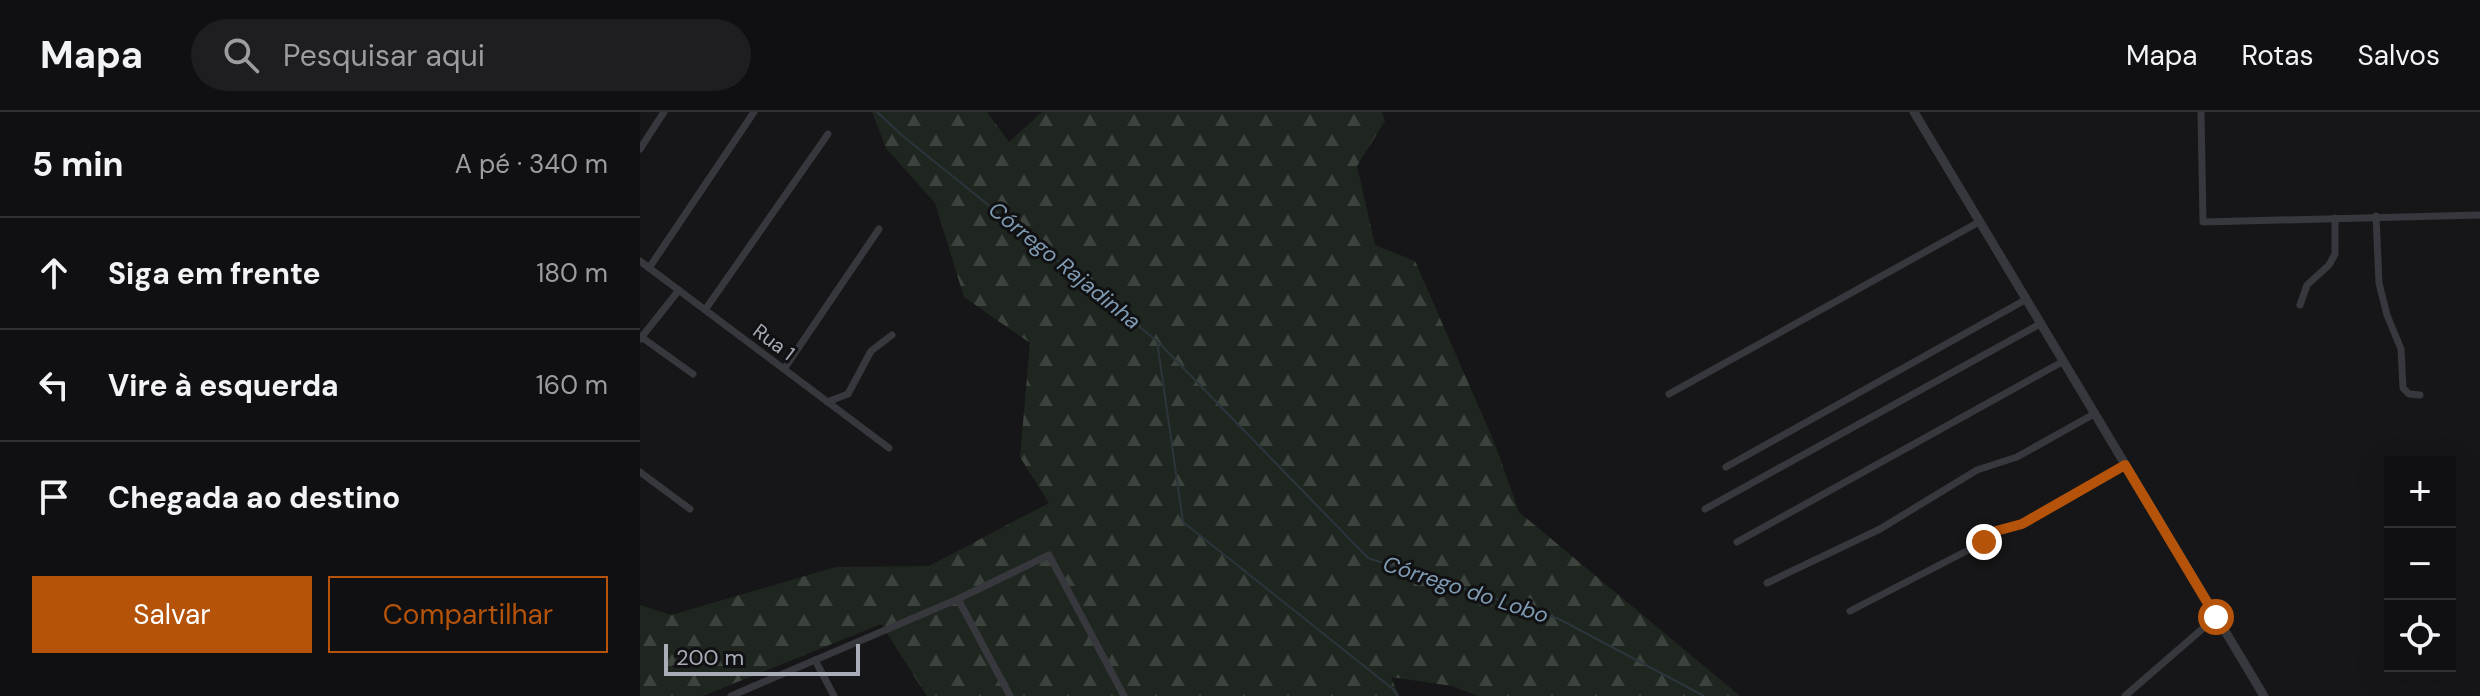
<!DOCTYPE html>
<html lang="pt">
<meta charset="utf-8">
<style>
:root{--surface:#101012;--page:#1e1e20;--text:#f1f3f6;--muted:#9c9d9f;--line:#303032;--accent:#b45309}
body{margin:0;font-family:"DM Sans",sans-serif;background:var(--page);color:var(--text)}
.controls{position:absolute;right:24px;bottom:24px;display:grid;overflow:hidden;border-radius:0px;box-shadow:0 8px 32px #0002}
.controls button{width:72px;height:72px;display:grid;place-items:center;padding:0;border:0;border-bottom:2px solid var(--line);background:var(--surface);color:var(--text);font:40px sans-serif}
.scale{position:absolute;left:24px;bottom:20px;width:196px;box-sizing:border-box;padding-left:8px;border:4px solid #a8adb8;border-top:0;font-size:22px;line-height:28px;white-space:nowrap;color:#a8adb8;-webkit-text-stroke:6px #111113;paint-order:stroke}
.stop{position:absolute;width:24px;height:24px;margin:-18px;border:6px solid #b45309;border-radius:50%;background:#fff}
.stop.end{background:#b45309;border-color:#fff;box-shadow:0 2px 8px #0008}
.list{margin:0;padding:0;list-style:none}
h2{display:flex;justify-content:space-between;align-items:center;height:104px;margin:0;padding:0 32px;font-size:34px}
h2 small{font-size:26px;font-weight:400;color:var(--muted)}
.list li{display:grid;grid-template-columns:52px 1fr auto;gap:24px;align-items:center;box-sizing:border-box;height:112px;padding:0 32px;border-top:2px solid var(--line)}
.list b{display:block;font-size:30px;white-space:nowrap}
.list em{font-size:26px;font-style:normal;color:var(--muted)}
.actions{display:flex;gap:16px;padding:24px 32px}
.actions a{flex:1;padding:18px 0;border:2px solid var(--accent);border-radius:0px;text-align:center;font-size:28px;color:var(--accent)}
.actions .main{background:var(--accent);color:#fff}
.icon{flex:none;width:44px;height:44px;fill:none;stroke:currentColor;stroke-width:2;stroke-linecap:round;stroke-linejoin:round}
.map{position:relative;flex:none;width:1840px;height:584px;overflow:hidden}
header{display:flex;align-items:center;gap:48px;box-sizing:border-box;height:112px;padding:0 40px;background:var(--surface);border-bottom:2px solid var(--line)}
header strong{font-size:38px}
nav{display:flex;gap:44px;margin-inline-start:auto;font-size:28px}
.search{width:560px;height:72px;background:var(--page);display:flex;align-items:center;gap:20px;box-sizing:border-box;padding:0 28px;border-radius:44px;color:var(--muted);font-size:30px}
main{display:flex}
aside{flex:1;background:var(--surface)}
.map>svg:first-child{display:block}
.forest{fill:url(#forest-firs)}
.lines{fill:none;stroke-linecap:round;stroke-linejoin:round}
.stream{stroke:#2c353c;stroke-width:2}
.minor{stroke:#37383d;stroke-width:7}
.tertiary{stroke:#37383d;stroke-width:9}
.route{stroke:#b45309;stroke-width:10}
.labels{text-anchor:middle;stroke-width:6;stroke-linejoin:round;paint-order:stroke}
.street-label{font-size:20px;fill:#a8adb8;stroke:#111113}
.water-label{font-size:22px;font-style:italic;fill:#7f9bb3;stroke:#111113}
</style>
<header>
<strong>Mapa</strong>
<div class="search"><svg class="icon" aria-label="search" viewBox="0 0 24 24"><circle cx="10" cy="10" r="6"/><path d="M15 15l6 6"/></svg>Pesquisar aqui</div>
<nav><a>Mapa</a><a>Rotas</a><a>Salvos</a></nav>
</header>
<main>
<aside>
<h2>5 min<small>A pé · 340 m</small></h2>
<ul class="list">
<li><svg class="icon" aria-label="ahead" viewBox="0 0 24 24"><path d="M12 20V5M6 11l6-6 6 6"/></svg><div><b>Siga em frente</b></div><em>180 m</em></li>
<li><svg class="icon" aria-label="left" viewBox="0 0 24 24"><path d="M17 20v-9H6M10 6l-5 5 5 5"/></svg><div><b>Vire à esquerda</b></div><em>160 m</em></li>
<li><svg class="icon" aria-label="arrive" viewBox="0 0 24 24"><path d="M6 21V4h12l-3 4 3 4H6"/></svg><div><b>Chegada ao destino</b></div></li>
</ul>
<div class="actions"><a class="main">Salvar</a><a>Compartilhar</a></div>
</aside>
<div class="map">
<svg width="1840" height="584" viewBox="0 0 1840 584">
<defs>
<pattern id="forest-firs" width="22" height="20" patternUnits="userSpaceOnUse" patternTransform="scale(2)"><rect width="22" height="20" fill="#1e261f"/><path d="M5 1l3.5 6h-7zM16 11l3.5 6h-7z" fill="#3c433d"/></pattern>
</defs>
<rect width="100%" height="100%" fill="#161618"/>
<polygon class="forest" points="232,0 347,0 369,30 402,0 742,0 745,9 717,54 735,133 775,149 855,332 879,400 1100,584 838,584 812,574 751,565 759,584 287,584 241,512 63,584 0,584 0,493 31,503 196,455 289,454 409,391 380,345 390,231 324,185 295,91 246,36"/>
<g class="lines">
<g class="stream">
<polyline points="237,0 264,25 517,229 543,410 753,577 758,584"/>
<polyline points="517,229 728,446 919,507 1064,584"/>
</g>
<g class="minor">
<polyline points="1561,0 1563,110 1840,103"/>
<polyline points="0,37 24,0"/>
<polyline points="1736,104 1739,171 1747,203 1761,237 1763,276 1769,282 1780,283"/>
<polyline points="0,149 249,336"/>
<polyline points="9,156 114,0"/>
<polyline points="1660,193 1667,173 1689,153 1695,142 1695,106"/>
<polyline points="65,198 188,22"/>
<polyline points="0,224 53,262"/>
<polyline points="0,227 39,178"/>
<polyline points="144,257 239,117"/>
<polyline points="1029,282 1339,110"/>
<polyline points="187,290 208,282 231,239 252,223"/>
<polyline points="1086,355 1385,188"/>
<polyline points="0,360 50,397"/>
<polyline points="1065,397 1400,212"/>
<polyline points="1097,430 1422,250"/>
<polyline points="1127,471 1240,417 1337,358 1377,345 1454,302"/>
<polyline points="318,487 370,584"/>
<polyline points="1210,499 1344,430 1356,419 1382,412 1485,353"/>
<polyline points="175,548 194,584"/>
<polyline points="91,584 318,487 409,443 484,584"/>
<polyline points="1485,584 1576,505"/>
</g>
<polyline class="tertiary" points="1274,0 1624,584"/>
</g>
<g class="lines">
<polyline class="route" points="1344,430 1356,419 1382,412 1485,353 1576,505"/>
</g>
<g class="labels">
<g class="street-label">
<text transform="translate(134 230) rotate(37)" y="7">Rua 1</text>
</g>
<g class="water-label">
<text transform="translate(425 153) rotate(39)" y="8">Córrego Rajadinha</text>
<text transform="translate(826 477) rotate(18)" y="8">Córrego do Lobo</text>
</g>
</g>
</svg>
<div class="controls">
<button>+</button>
<button>−</button>
<button><svg class="icon" aria-label="locate" viewBox="0 0 24 24"><circle cx="12" cy="12" r="6"/><path d="M12 2v4M12 18v4M2 12h4M18 12h4"/></svg></button>
</div>
<div class="scale">200 m</div>
<div class="stop" style="left:1576px;top:505px"></div>
<div class="stop end" style="left:1344px;top:430px"></div>
</div>
</main>
